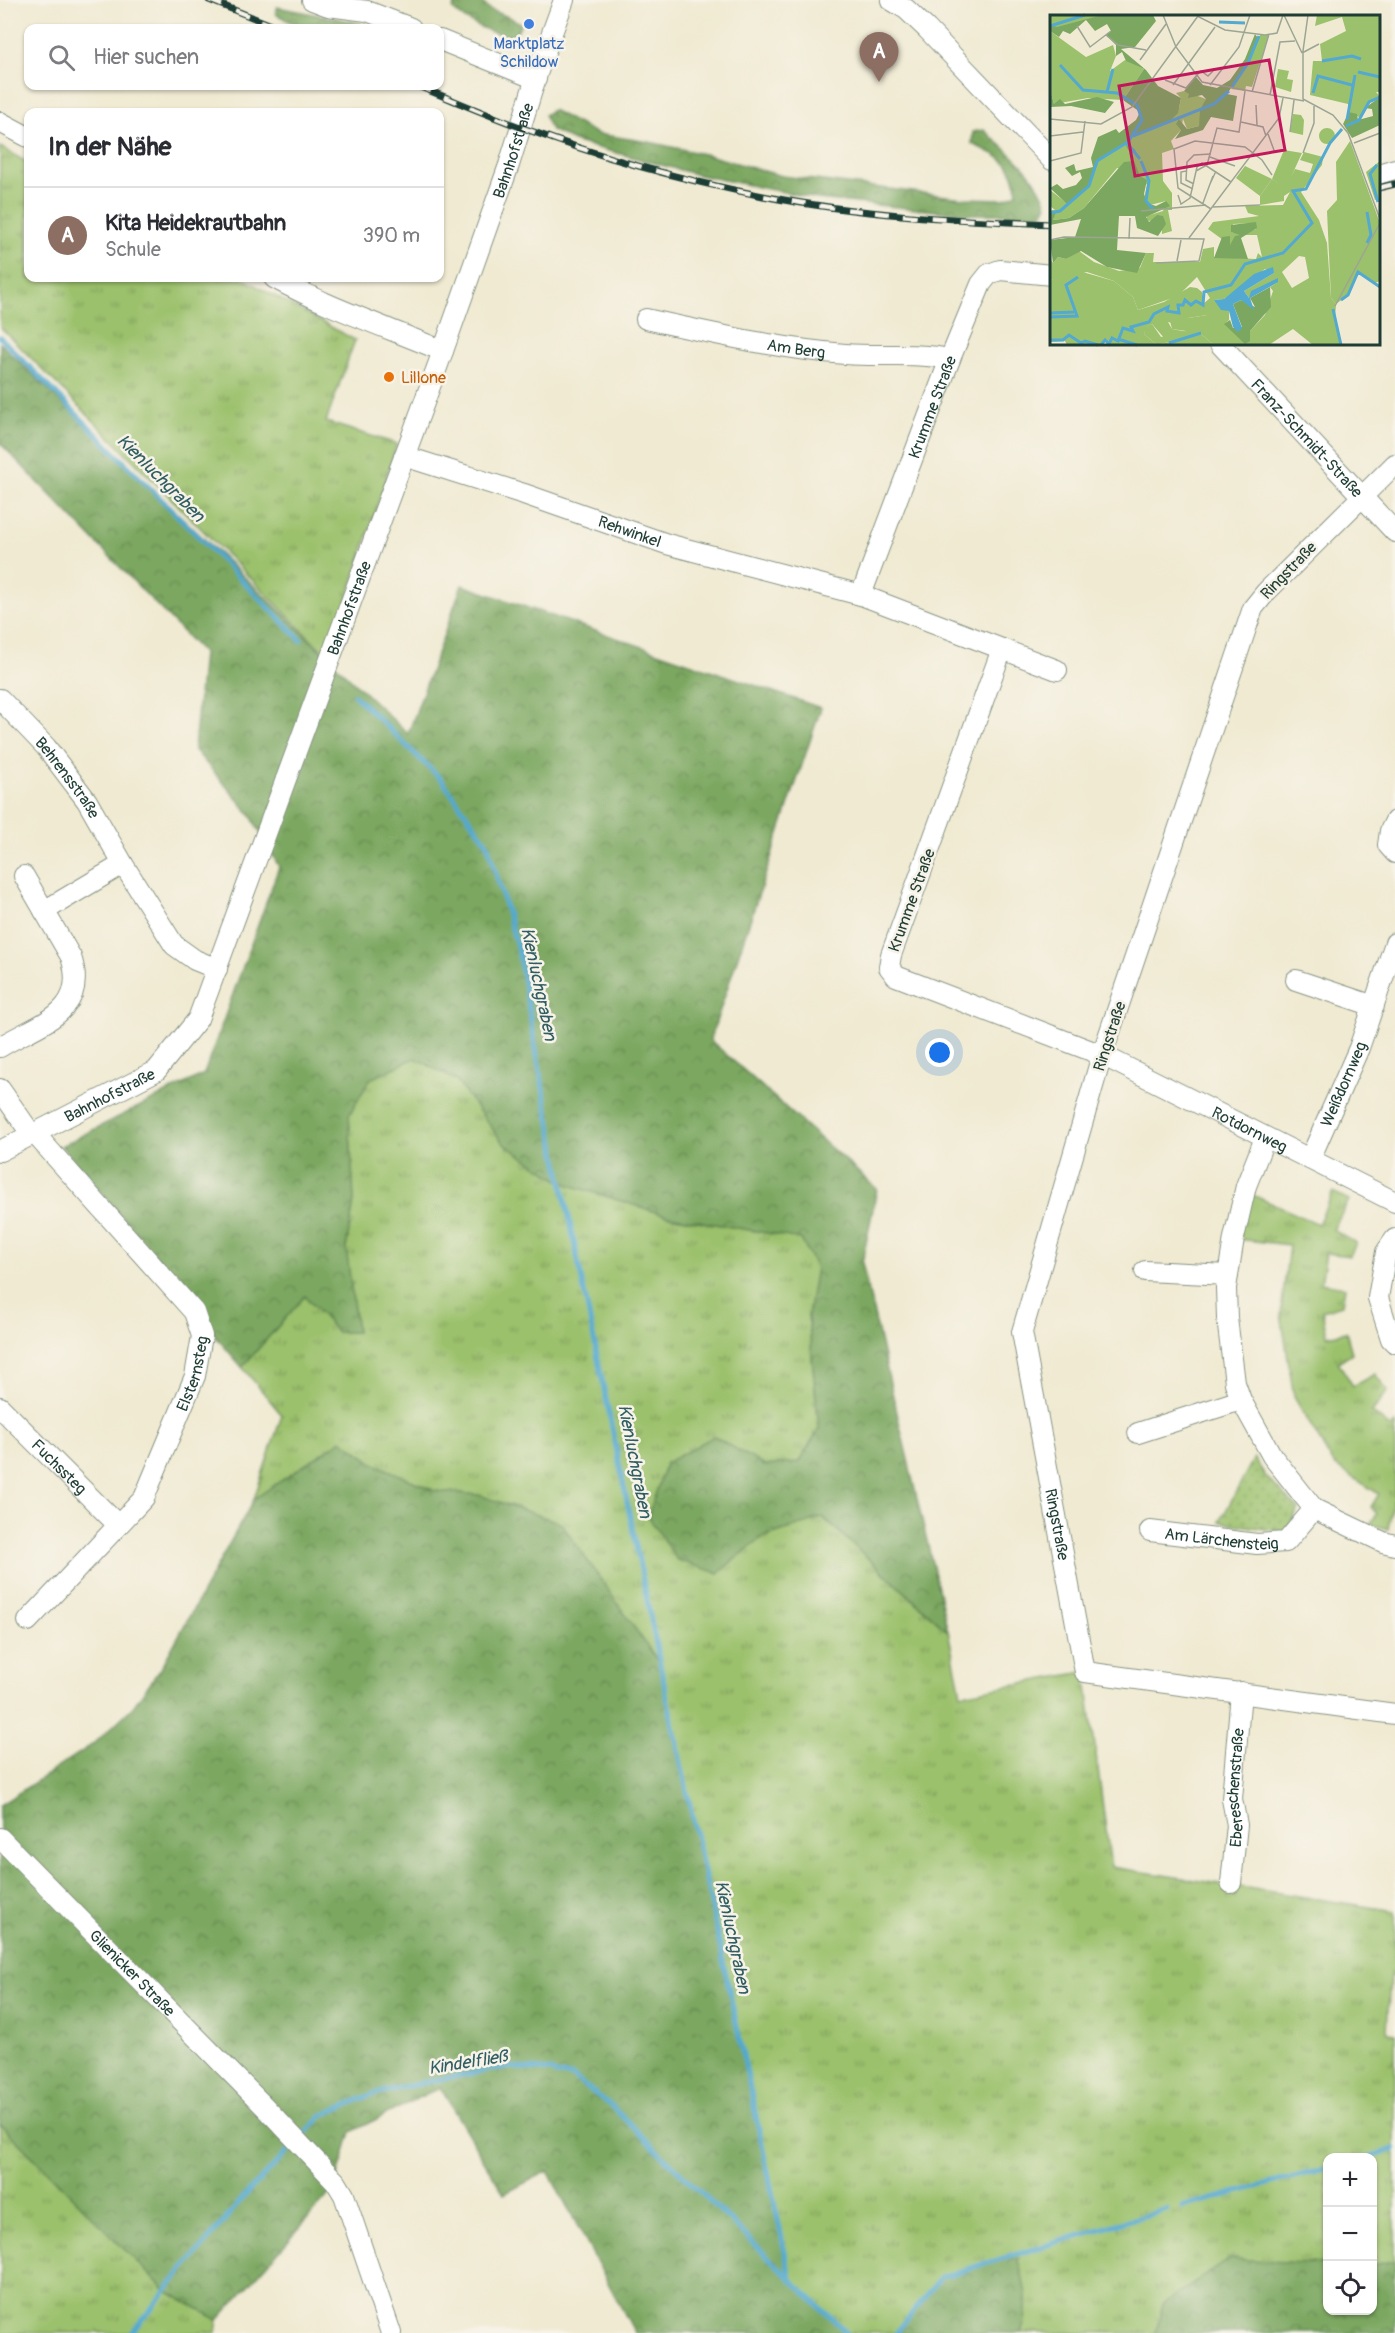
<!DOCTYPE html>
<html lang="de">
<meta charset="utf-8">
<style>
:root{--surface:#fff;--page:#f7f7f7;--text:#2b2b33;--muted:#7c7c81;--line:#e1e1e2;--accent:#1a73e8}
body{margin:0;font-family:Pangolin,sans-serif;background:var(--page);color:var(--text)}
.controls{position:absolute;right:18px;bottom:18px;display:grid;overflow:hidden;border-radius:12px;box-shadow:0 2px 4px #0004}
.controls button{width:54px;height:54px;display:grid;place-items:center;padding:0;border:0;border-bottom:2px solid var(--line);background:var(--surface);color:var(--text);font:30px sans-serif}
.you{position:absolute;left:940px;top:1053px;width:21px;height:21px;margin:-15px;border:4px solid #fff;border-radius:50%;background:#1a73e8;box-shadow:0 0 0 9px #1a73e833}
.badge{display:grid;place-items:center;width:39px;height:39px;border-radius:50%;background:var(--accent);color:#fff;font-size:20px;font-weight:700}
.pin{position:absolute;translate:-50% -50px;filter:drop-shadow(0 2px 3px #0008)}
.pin::after{content:'';position:absolute;top:32px;width:21px;height:18px;background:inherit;clip-path:polygon(0 0,100% 0,50% 100%)}
.list{margin:0;padding:0;list-style:none}
h2{display:flex;justify-content:space-between;align-items:center;height:78px;margin:0;padding:0 24px;font-size:26px}
h2 small{font-size:20px;font-weight:400;color:var(--muted)}
.list li{display:grid;grid-template-columns:39px 1fr auto;gap:18px;align-items:center;box-sizing:border-box;height:96px;padding:0 24px;border-top:2px solid var(--line)}
.list b{display:block;font-size:22px;white-space:nowrap}
.list p{margin:0;font-size:20px;white-space:nowrap;color:var(--muted)}
.list em{font-size:20px;font-style:normal;color:var(--muted)}
.icon{flex:none;width:33px;height:33px;fill:none;stroke:currentColor;stroke-width:2;stroke-linecap:round;stroke-linejoin:round}
.map{position:relative;flex:none;width:1395px;height:2333px;overflow:hidden}
.search{position:absolute;background:var(--surface);box-shadow:0 2px 4px #0004;left:24px;top:24px;width:420px;height:66px;display:flex;align-items:center;gap:15px;box-sizing:border-box;padding:0 21px;border-radius:12px;color:var(--muted);font-size:22px}
.panel{position:absolute;background:var(--surface);box-shadow:0 2px 4px #0004;left:24px;top:108px;width:420px;height:174px;border-radius:12px}
.map>svg:first-child{display:block}
.grass{fill:url(#grass-tufts);stroke:#5d7f50;stroke-width:1.5}
.forest{fill:url(#forest-crowns);stroke:#4e724a;stroke-width:1.5}
.park{fill:url(#park-dots);stroke:#5d7f50;stroke-width:1.5}
.lines{fill:none;stroke-linecap:round;stroke-linejoin:round}
.stream{stroke:#53a9cf;stroke-width:5}
.minor-casing{stroke:#889483;stroke-width:22}
.minor{stroke:#fff;stroke-width:20}
.rail-casing{stroke:#1f3d34;stroke-width:7}
.rail{stroke:#f7f3e8;stroke-width:4.5;stroke-dasharray:14;stroke-linecap:butt}
.shop-dot{fill:#3f7fe0;stroke:#f7f3e8;stroke-width:2}
.food-dot{fill:#e8710a;stroke:#f7f3e8;stroke-width:2}
.labels{text-anchor:middle;stroke-width:5;stroke-linejoin:round;paint-order:stroke}
.shop-label{font-size:16px;fill:#366cbe;stroke:#f7f3e8}
.street-label{font-size:16px;fill:#1f3d34;stroke:#f7f3e8}
.food-label{font-size:16px;fill:#c56008;stroke:#f7f3e8;text-anchor:start}
.water-label{font-size:18px;font-style:italic;fill:#2f5d62;stroke:#f7f3e8}
.inset-river{fill:none;stroke:#53a9cf;stroke-width:3}
.inset-road{fill:none;stroke:#9ca593;stroke-width:1.5}
.view{fill:#c2185b;fill-opacity:0.15;stroke:#c2185b;stroke-width:3}
.inset-edge{fill:none;stroke:#1f3d34;stroke-width:3}
</style>
<div class="map">
<svg width="1395" height="2333" viewBox="0 0 1395 2333">
<defs>
<pattern id="grass-tufts" width="24" height="20" patternUnits="userSpaceOnUse" patternTransform="scale(1.5)"><rect width="24" height="20" fill="#9bc16c"/><path d="M3 7l-1-3M5 7V3M7 7l1-3M15 17l-1-3M17 17v-4M19 17l1-3" fill="none" stroke="#7e9e5a"/></pattern>
<pattern id="forest-crowns" width="20" height="18" patternUnits="userSpaceOnUse" patternTransform="scale(1.5)"><rect width="20" height="18" fill="#7ca760"/><path d="M2 6a3 3 0 1 1 6 0M12 15a3 3 0 1 1 6 0" fill="none" stroke="#658950"/></pattern>
<pattern id="park-dots" width="8" height="8" patternUnits="userSpaceOnUse" patternTransform="scale(1.5)"><rect width="8" height="8" fill="#9bc16c"/><path d="M2 2h.1M6 6h.1" fill="none" stroke="#7e9e5a" stroke-width="1.8" stroke-linecap="round"/></pattern>
</defs>
<rect width="100%" height="100%" fill="#f7f3e8"/>
<filter id="ink" filterUnits="userSpaceOnUse"><feTurbulence type="fractalNoise" baseFrequency=".0167" numOctaves="2"/><feDisplacementMap in="SourceGraphic" scale="12" xChannelSelector="R" yChannelSelector="G"/><feConvolveMatrix kernelMatrix="1 2 1 2 8 2 1 2 1" color-interpolation-filters="sRGB"/></filter>
<filter id="wash" filterUnits="userSpaceOnUse"><feTurbulence type="fractalNoise" baseFrequency=".008" numOctaves="4" result="noise"/><feDisplacementMap in="SourceGraphic" scale="24" xChannelSelector="R" yChannelSelector="G"/><feGaussianBlur stdDeviation="1.35" result="paint"/><feColorMatrix in="noise" values="0 0 0 0 0 0 0 0 0 0 0 0 0 0 0 0 0 1.4 0 .05"/><feComposite in="paint" operator="in"/></filter>
<g filter="url(#wash)">
<rect width="100%" height="100%" fill="#f0ead2"/>
<g class="grass">
<polygon points="0,147 28,163 28,278 242,278 355,340 326,422 397,444 329,657 0,327"/>
<polygon points="415,1057 456,1080 504,1144 669,1216 801,1239 816,1268 808,1315 819,1429 799,1462 764,1466 714,1436 718,1573 761,1538 822,1517 948,1631 961,1694 1085,1672 1111,1867 1395,1911 1395,1976 1390,1976 1387,2032 1395,2033 1395,2261 1373,2265 1372,2158 1328,2158 1327,2264 1312,2262 1163,2304 1156,2333 847,2333 791,2281 660,1664 479,1495 435,1491 375,1464 342,1440 254,1499 282,1415 242,1367 305,1296 337,1332 357,1332 346,1248 354,1201 349,1115 370,1079"/>
<polygon points="1246,1192 1318,1224 1333,1192 1349,1200 1333,1230 1356,1243 1350,1256 1326,1253 1321,1283 1345,1287 1342,1305 1322,1311 1327,1336 1346,1332 1352,1353 1338,1362 1353,1386 1375,1374 1388,1391 1372,1412 1391,1428 1395,1424 1395,1501 1393,1501 1388,1529 1370,1524 1377,1514 1371,1507 1379,1494 1334,1465 1294,1397 1281,1314 1289,1245 1238,1239"/>
<polygon points="0,2124 166,2291 218,2320 216,2333 0,2333"/>
</g>
<g class="forest">
<path d="M456,0H481C487,13 509,14 521,24L515,35C498,38 464,21 453,9Z"/>
<polygon points="277,7 360,23 365,28 301,28 276,14"/>
<path d="M552,110L597,134L649,142L708,155L782,176L963,198L1003,199L1017,193C1014,161 999,156 972,144L973,132L984,130C1008,152 1037,173 1047,205L1042,214H965L818,199L699,175L576,142L551,130L544,115Z"/>
<polygon points="0,343 408,734 462,585 821,708 710,1040 877,1189 862,1263 948,1631 823,1517 761,1538 718,1573 677,1560 648,1516 666,1463 714,1436 765,1466 799,1462 819,1429 808,1315 816,1268 801,1239 669,1216 563,1183 504,1144 456,1080 415,1058 370,1079 349,1115 354,1201 346,1248 357,1332 337,1332 305,1296 242,1367 216,1337 200,1307 61,1146 204,1074 279,867 250,814 194,749 203,653 0,443"/>
<polygon points="342,1440 375,1464 435,1491 479,1495 561,1523 660,1664 791,2281 847,2333 635,2333 548,2171 504,2194 440,2087 351,2132 334,2189 218,2320 166,2291 0,2124 0,1805 95,1743 133,1707 162,1666 254,1499"/>
<path d="M1016,2254C1024,2279 1032,2307 1021,2333H896L941,2277Z"/>
<polygon points="1230,2259 1327,2264 1328,2310 1372,2310 1373,2265 1395,2261 1395,2333 1156,2333 1163,2304"/>
</g>
<polygon class="park" points="1254,1458 1266,1477 1299,1509 1285,1532 1220,1522"/>
<g class="lines">
<g class="stream">
<polyline points="0,337 301,640"/>
<polyline points="354,695 441,779 487,843 518,950 545,1099 660,1664 791,2281"/>
<polyline points="1365,2158 1395,2149"/>
<polyline points="1182,2207 1328,2168"/>
<polyline points="131,2333 247,2193 323,2115 373,2094 436,2080 507,2067 551,2071 557,2075 572,2076 610,2105 847,2333"/>
<polyline points="896,2333 941,2277 1167,2209"/>
</g>
</g>
</g>
<g filter="url(#ink)">
<g class="lines">
<g class="minor-casing">
<g id="minor">
<polyline points="312,0 328,6 367,11 411,28"/>
<polyline points="891,0 906,9 927,29 1052,160"/>
<polyline points="440,40 536,79"/>
<polyline points="0,122 28,137"/>
<polyline points="1378,174 1395,169"/>
<path d="M274,278C329,308 386,327 443,351"/>
<path id="s1" d="M646,319C712,333 778,349 845,354C880,357 915,352 950,359"/>
<path id="s2" d="M1220,344L1395,532"/>
<path id="s3" d="M404,456L524,494L667,544L861,595L1002,649L891,955L889,967L896,976L1102,1055L1395,1202"/>
<path id="s4" d="M1395,464L1266,592L1253,608L1102,1055L1022,1332L1085,1672L1395,1714"/>
<path id="s5" d="M861,595L950,359L981,284L989,274L1000,270L1052,275"/>
<polyline points="1002,649 1057,670"/>
<path id="s6" d="M0,699L46,747L87,801L123,864L174,945L195,960L217,969"/>
<polyline points="1395,821 1390,831 1388,845 1395,853"/>
<polyline points="44,911 123,864"/>
<polyline points="1296,980 1374,1006"/>
<path d="M0,1047C36,1024 90,1014 71,957L24,876"/>
<polyline points="0,1089 32,1135"/>
<polyline points="1265,1138 1246,1186 1234,1238 1226,1288 1227,1318 1235,1383 1241,1400 1272,1456 1314,1509 1383,1542 1395,1545"/>
<path id="s7" d="M0,1151L156,1071L198,1019L443,351L509,165L538,71L564,0"/>
<path id="s8" d="M1310,1159L1359,1048L1395,943"/>
<polyline points="1395,1239 1386,1252 1378,1298 1391,1339 1395,1343"/>
<polyline points="1145,1271 1228,1275"/>
<path id="s9" d="M0,1407L118,1525"/>
<polyline points="1138,1433 1241,1400"/>
<path id="s10" d="M1150,1531L1257,1544L1286,1542L1314,1509"/>
<path id="s11" d="M28,1621L144,1498L195,1376L202,1336L194,1312L35,1134"/>
<path id="s12" d="M0,1838L265,2107L336,2182L344,2195L391,2333"/>
<path id="s13" d="M1231,1883L1237,1825L1232,1799L1241,1692"/>
</g>
</g>
<use href="#minor" class="minor"/>
<g class="rail-casing">
<g id="rail">
<polyline points="209,0 279,28"/>
<path d="M418,86C453,100 487,115 523,128C600,157 682,180 763,196C858,215 955,220 1052,224"/>
<polyline points="1378,188 1395,184"/>
</g>
</g>
<use href="#rail" class="rail"/>
</g>
</g>
<circle class="shop-dot" cx="529" cy="24" r="6"/>
<circle class="food-dot" cx="389" cy="377" r="6"/>
<g class="labels">
<g class="shop-label">
<text x="529" y="49">Marktplatz<tspan x="529" dy="18">Schildow</tspan></text>
</g>
<g class="street-label">
<text dy="6" stroke="none"><textPath href="#s7" startOffset="1166">Bahnhofstraße</textPath></text>
<text dy="6" stroke="none"><textPath href="#s1" startOffset="153">Am Berg</textPath></text>
<text dy="6" stroke="none"><textPath href="#s5" startOffset="201">Krumme Straße</textPath></text>
<text dy="6" stroke="none"><textPath href="#s2" startOffset="128">Franz-Schmidt-Straße</textPath></text>
<text dy="6" stroke="none"><textPath href="#s3" startOffset="238">Rehwinkel</textPath></text>
<text transform="translate(1288 570) rotate(-46)" y="6">Ringstraße</text>
<text dy="6" stroke="none"><textPath href="#s7" startOffset="680">Bahnhofstraße</textPath></text>
<text dy="6" stroke="none"><textPath href="#s6" startOffset="104">Behrensstraße</textPath></text>
<text transform="translate(911 900) rotate(-70)" y="6">Krumme Straße</text>
<text transform="translate(1109 1036) rotate(-72)" y="6">Ringstraße</text>
<text dy="6" stroke="none"><textPath href="#s8" startOffset="82">Weißdornweg</textPath></text>
<text dy="6" stroke="none"><textPath href="#s7" startOffset="123">Bahnhofstraße</textPath></text>
<text dy="6" stroke="none"><textPath href="#s3" startOffset="1364">Rotdornweg</textPath></text>
<text dy="6" stroke="none"><textPath href="#s11" startOffset="303">Elsternsteg</textPath></text>
<text dy="6" stroke="none"><textPath href="#s9" startOffset="84">Fuchssteg</textPath></text>
<text dy="6" stroke="none"><textPath href="#s4" startOffset="1158">Ringstraße</textPath></text>
<text dy="6" stroke="none"><textPath href="#s10" startOffset="72">Am Lärchensteig</textPath></text>
<text dy="6" stroke="none"><textPath href="#s13" startOffset="96">Ebereschenstraße</textPath></text>
<text dy="6" stroke="none"><textPath href="#s12" startOffset="189">Glienicker Straße</textPath></text>
</g>
<g class="food-label">
<text x="401" y="383">Lillone</text>
</g>
<g class="water-label">
<text transform="translate(161 478) rotate(45)" y="6">Kienluchgraben</text>
<text transform="translate(539 984) rotate(78)" y="6">Kienluchgraben</text>
<text transform="translate(635 1461) rotate(79)" y="6">Kienluchgraben</text>
<text transform="translate(733 1937) rotate(78)" y="6">Kienluchgraben</text>
<text transform="translate(468 2062) rotate(-9)" y="6">Kindelfließ</text>
</g>
</g>
<g transform="translate(1050 15)">
<rect width="330" height="330" fill="#f0ead2"/>
<path d="M267,0H330V77H326L330,82L318,87L311,103L299,97L298,89L260,80L263,46H272L270,29L296,16L292,2L265,11ZM0,16L36,42L63,30L66,41L60,56L75,45L94,54L73,85L38,83L4,89L0,74ZM210,20H219L202,72L196,71L195,76L181,74L199,48ZM134,76L156,84L149,111L137,114L133,104L131,115L121,126L124,134L112,138L113,166L122,178V195H118L122,216L112,219V205L96,206L97,201L113,196L116,186L100,190L94,183L97,170L89,158L67,153L34,193L19,203L3,205L5,197L0,195H5L0,191V175L18,189L50,143L82,122L120,106L129,93L131,83L126,78ZM243,99L251,100L254,105L253,120L240,117ZM269 121a8 8 0 1 1 16 0a8 8 0 1 1-16 0ZM234,135L252,138L241,162L245,154L260,158L263,149L250,145L254,137L273,142L272,150L251,177L269,205L277,228L281,283L286,289L285,303L292,330H263L243,314L219,330H164L151,319L107,330L94,319L95,312L102,309L111,322L136,316L122,314L120,306L157,300L152,290L160,283L147,262L128,281L88,295L83,282L64,266L37,257L0,265V244L3,248L8,242L16,244L29,236L44,247L69,256L90,253L96,238H104L103,247H150L153,234L164,232V242L206,244L208,238L212,242L207,220H191L206,214L204,208L183,209L181,217L191,219L180,230L158,214L163,207L209,201L198,198L195,191L233,190L240,177L234,181L233,173L222,164ZM249,241L255,242L259,263L242,273L232,257ZM215,254L224,258L194,276L199,283L228,267L220,272L223,276L215,300L200,316V326L175,309L179,305V296L164,285L174,284ZM330,146V183L325,185L316,157Z" fill="#9bc16c" fill-rule="evenodd"/>
<path d="M0,0H103L106,6L85,32L71,34L96,55L108,71L131,83L128,98L120,106L82,122L78,128L86,136H79L75,129L50,143L39,171L17,189L0,173L7,169L13,174L26,170L32,163L30,157L22,161L15,153L24,149L26,156L43,152L41,143L48,122L66,114L69,118L86,105L90,97L73,85L94,54L76,46L72,37L66,41V30L56,20L61,16L57,9L45,16L36,5L20,19L13,16L9,22L0,16ZM205,19L208,23L198,48L177,79L187,81L183,106L161,102L153,115L125,124L131,115L126,109L129,104L137,114L149,111L150,95L156,84L152,80L138,83L139,79L134,76L146,62L153,70L167,73L180,65L195,44ZM0,74L4,89L10,84L15,89L47,82L64,87L55,98L21,91L0,92ZM328,74L330,77V110L302,123L293,109L299,97L307,99L308,105L323,101L322,94L315,93L330,82ZM84,146L90,161L97,165L94,179L97,188L106,191L116,186L120,191L96,202L99,207L107,200L113,201L116,209L108,221L87,213L85,201H69L67,235L96,238L87,258L57,252L31,236L16,244L8,242L3,248L0,225L25,222L31,204L0,210V198L6,197L3,205L19,203L34,193L74,147ZM206,207L207,213L191,223L198,244L164,243L172,222L180,221V230L185,221L190,220L181,217V210ZM220,272L221,292L200,316V326L195,329L174,309L180,305L183,313L192,312L183,289L191,285L205,292L200,283Z" fill="#7ca760"/>
<path d="M0,0H52L7,12L0,10ZM29,256L64,266L83,282L88,295L114,287L140,272L147,273L152,277L157,300L138,303L131,310L118,307L122,314L143,318L116,325L102,309L96,312L94,319L107,330L151,319L164,330H58L56,326L52,330H17L15,326L0,327V265Z" fill="#9bc16c"/>
<path d="M195,151L222,164L210,181L186,163Z" fill="#9bc16c"/>
<path d="M300,126L330,208V266L325,268L308,258L298,280L286,289L281,283L277,196L287,185L286,147ZM222,164L234,173V186L210,190V181Z" fill="#9bc16c"/>
<path d="M228,54L239,56L237,64L243,65L241,77L225,72Z" fill="#9bc16c"/>
<path d="M223,252L224,258L194,276L199,283L201,276L228,263V267L200,283L204,295L191,285L183,289L192,313L188,317L183,312L179,296L171,295L164,285L174,284L204,259Z" fill="#53a9cf"/>
<path class="inset-river" d="M169,7L195,8M0,11L35,0M272,46L302,41L311,44M308,57L330,62M182,72L198,48L209,21M57,77L63,54M263,78L268,61L302,70M297,105L305,60M296,111L309,105L319,87L330,82M83,121L164,89L179,76M77,128L90,144M91,146L99,166L96,186L103,194M327,150L320,159L328,187M0,198L10,196L39,171L47,146L78,127L92,105L87,90L67,78L33,75L10,50M317,228L321,220L317,197M291,285L298,280L308,257L330,272M283,294L291,330M0,298L24,297M0,302L27,301L16,270L28,262M68,324L87,330M0,325H13L19,320L31,328L35,326L48,330M119,328L151,318M51,330L55,325L59,329L62,323L68,326L73,313L83,316L81,312L99,307L104,299L118,292L117,296L129,298L128,290H133L135,285L141,290L146,286L153,290L154,277L181,270L195,249L233,238L262,208L243,176L256,174L280,128L292,114"/>
<path class="inset-road" d="M113,0L126,32L152,67L254,86M234,0L252,38M258,0L253,36V84L283,100L298,118L330,204M147,1L175,15L215,20L227,18L233,0M27,11L40,32L61,16M56,20L68,30L96,35M252,38L269,29M90,45L116,9M147,60L151,56L158,61L163,56M115,65L136,73L147,60M123,70L165,12M160,70L189,32L200,0M202,77L219,19M220,80L230,27L245,26M206,90L207,110M0,104L51,109L82,92L148,1M191,107L213,112L216,121M240,117L244,85M218,119L225,138M0,121L33,117M304,128L330,118M253,138L264,108V91M160,142L185,151M0,146L31,138L35,106M136,156L131,157V168L143,174M146,156L157,150L167,113L189,117L195,76M163,161L160,169L166,156M144,169L136,165L137,147L144,140L161,139M128,180L131,189L140,183L147,152L152,148L181,167M153,188L160,169M163,192L210,190M161,194L128,173L124,134L145,126L195,132L212,145L222,160M91,196L156,190M139,223L229,103L233,83M79,224L80,203M0,225L14,222L154,224L149,246L106,248M127,246L131,225M285,291L330,208"/>
<path class="view" d="M219,45L235,135L85,161L69,71Z"/>
<rect width="330" height="330" class="inset-edge"/>
</g>
</svg>
<div class="controls">
<button>+</button>
<button>−</button>
<button><svg class="icon" aria-label="locate" viewBox="0 0 24 24"><circle cx="12" cy="12" r="6"/><path d="M12 2v4M12 18v4M2 12h4M18 12h4"/></svg></button>
</div>
<div class="you"></div>
<div class="pin badge" style="left:879px;top:82px;background:#8d6e63">A</div>
<div class="search"><svg class="icon" aria-label="search" viewBox="0 0 24 24"><circle cx="10" cy="10" r="6"/><path d="M15 15l6 6"/></svg>Hier suchen</div>
<section class="panel">
<h2>In der Nähe<small></small></h2>
<ul class="list">
<li><span class="badge" style="background:#8d6e63">A</span><div><b>Kita Heidekrautbahn</b><p>Schule</p></div><em>390 m</em></li>
</ul>
</section>
</div>
